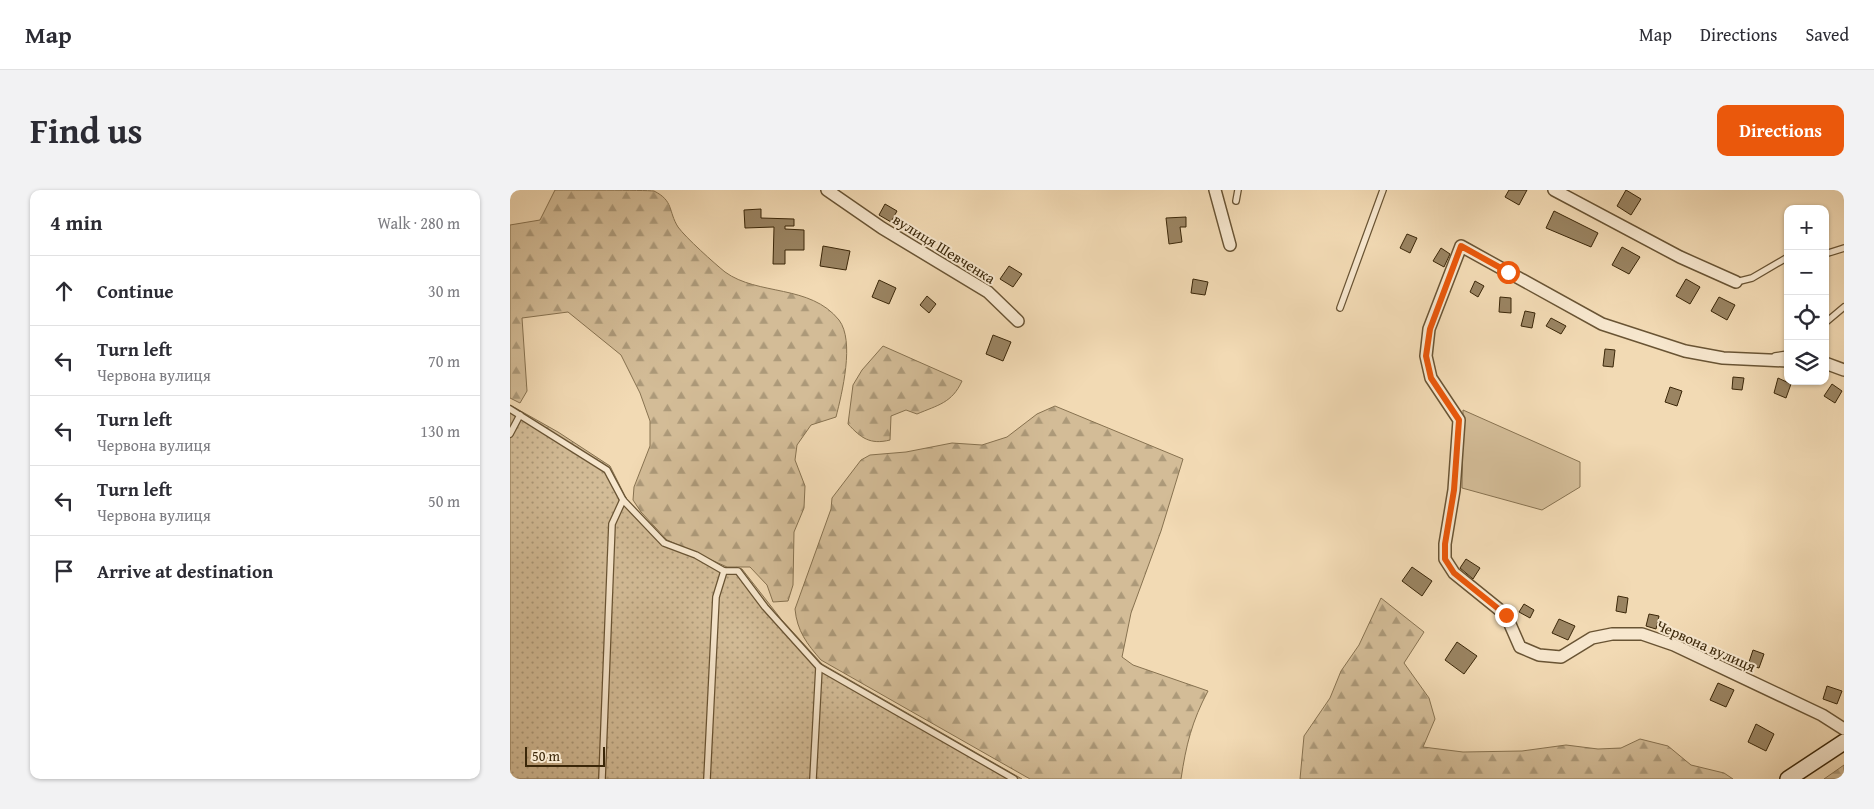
<!DOCTYPE html>
<meta charset="utf-8">
<style>
:root{--surface:#fff;--page:#f2f2f3;--text:#2b2b33;--muted:#7c7c81;--line:#e1e1e2;--accent:#ea580c}
body{margin:0;font-family:"Gentium Book Plus",serif;background:var(--page);color:var(--text)}
.controls{position:absolute;right:15px;top:15px;display:grid;overflow:hidden;border-radius:10px;box-shadow:0 1px 4px #0004}
.controls button{width:45px;height:45px;display:grid;place-items:center;padding:0;border:0;border-bottom:1px solid var(--line);background:var(--surface);color:var(--text);font:25px sans-serif}
.scale{position:absolute;left:15px;bottom:12px;width:80px;box-sizing:border-box;padding-left:5px;border:2px solid #3b2709;border-top:0;font-size:14px;line-height:18px;white-space:nowrap;color:#3b2709;-webkit-text-stroke:4px #f7e7ce;paint-order:stroke}
.stop{position:absolute;width:15px;height:15px;margin:-11px;border:4px solid #ea580c;border-radius:50%;background:#fff}
.stop.end{background:#ea580c;border-color:#fff;box-shadow:0 1px 5px #0008}
.list{margin:0;padding:0;list-style:none}
h2{display:flex;justify-content:space-between;align-items:center;height:65px;margin:0;padding:0 20px;font-size:21px}
h2 small{font-size:16px;font-weight:400;color:var(--muted)}
.list li{display:grid;grid-template-columns:32px 1fr auto;gap:15px;align-items:center;box-sizing:border-box;height:70px;padding:0 20px;border-top:1px solid var(--line)}
.list b{display:block;font-size:19px;white-space:nowrap}
.list p{margin:0;font-size:16px;white-space:nowrap;color:var(--muted)}
.list em{font-size:16px;font-style:normal;color:var(--muted)}
.icon{flex:none;width:28px;height:28px;fill:none;stroke:currentColor;stroke-width:2;stroke-linecap:round;stroke-linejoin:round}
.map{position:relative;flex:none;width:1334px;height:589px;overflow:hidden;border-radius:10px}
header{display:flex;align-items:center;gap:30px;box-sizing:border-box;height:70px;padding:0 25px;background:var(--surface);border-bottom:1px solid var(--line)}
header strong{font-size:24px}
nav{display:flex;gap:28px;margin-inline-start:auto;font-size:18px}
.intro{display:flex;align-items:center;justify-content:space-between;box-sizing:border-box;height:120px;padding:0 30px}
h1{margin:0;font-size:35px}
.button{padding:12px 22px;border-radius:10px;background:var(--accent);color:#fff;font-size:18px;font-weight:700}
main{display:flex;gap:30px;padding:0 30px}
aside{flex:1;background:var(--surface);border-radius:10px;box-shadow:0 1px 4px #0004}
.map>svg:first-child{display:block}
.grass{fill:#d3bc97;stroke:#877250}
.forest{fill:url(#forest-firs);stroke:#877250}
.garden{fill:url(#garden-dots);stroke:#877250}
.building{fill:#9a8462;stroke:#3b2709}
.lines{fill:none;stroke-linecap:round;stroke-linejoin:round}
.lane-casing{stroke:#695434;stroke-width:8}
.street-casing{stroke:#695434;stroke-width:14}
.secondary-casing{stroke:#3b2709;stroke-width:18}
.lane{stroke:#f7e7ce;stroke-width:5.5}
.street{stroke:#f7e7ce;stroke-width:11}
.secondary{stroke:#f7e7ce;stroke-width:15}
.route{stroke:#ea580c;stroke-width:6}
.labels{text-anchor:middle;stroke-width:4;stroke-linejoin:round;paint-order:stroke}
.street-label{font-size:15px;fill:#3b2709;stroke:#f7e7ce}
</style>
<header>
<strong>Map</strong>
<nav><a>Map</a><a>Directions</a><a>Saved</a></nav>
</header>
<div class="intro"><h1>Find us</h1><a class="button">Directions</a></div>
<main>
<aside>
<h2>4 min<small>Walk · 280 m</small></h2>
<ul class="list">
<li><svg class="icon" aria-label="ahead" viewBox="0 0 24 24"><path d="M12 20V5M6 11l6-6 6 6"/></svg><div><b>Continue</b></div><em>30 m</em></li>
<li><svg class="icon" aria-label="left" viewBox="0 0 24 24"><path d="M17 20v-9H6M10 6l-5 5 5 5"/></svg><div><b>Turn left</b><p>Червона вулиця</p></div><em>70 m</em></li>
<li><svg class="icon" aria-label="left" viewBox="0 0 24 24"><path d="M17 20v-9H6M10 6l-5 5 5 5"/></svg><div><b>Turn left</b><p>Червона вулиця</p></div><em>130 m</em></li>
<li><svg class="icon" aria-label="left" viewBox="0 0 24 24"><path d="M17 20v-9H6M10 6l-5 5 5 5"/></svg><div><b>Turn left</b><p>Червона вулиця</p></div><em>50 m</em></li>
<li><svg class="icon" aria-label="arrive" viewBox="0 0 24 24"><path d="M6 21V4h12l-3 4 3 4H6"/></svg><div><b>Arrive at destination</b></div></li>
</ul>
</aside>
<div class="map">
<svg width="1334" height="589" viewBox="0 0 1334 589">
<defs>
<pattern id="forest-firs" width="22" height="20" patternUnits="userSpaceOnUse" patternTransform="scale(1.25)"><rect width="22" height="20" fill="#d3bc97"/><path d="M5 1l3.5 6h-7zM16 11l3.5 6h-7z" fill="#ac9979"/></pattern>
<pattern id="garden-dots" width="8" height="8" patternUnits="userSpaceOnUse" patternTransform="scale(1.25)"><rect width="8" height="8" fill="#d3bc97"/><path d="M2 2h.1M6 6h.1" fill="none" stroke="#ac9979" stroke-width="1.8" stroke-linecap="round"/></pattern>
</defs>
<rect width="100%" height="100%" fill="#f2dab4"/>
<filter id="stains"><feTurbulence type="fractalNoise" baseFrequency=".004" numOctaves="4"/><feColorMatrix values="0 0 0 0 .2 0 0 0 0 .09 0 0 0 0 .02 0 0 0 .5 -.17"/></filter>
<radialGradient id="worn" r=".72"><stop offset=".6" stop-color="#630" stop-opacity="0"/><stop offset="1" stop-color="#630" stop-opacity=".3"/></radialGradient>
<polygon class="grass" points="953,220 1070,272 1070,297 1032,320 952,298"/>
<g class="forest">
<path d="M45,0C61,0 134,0 144,1C164,11 158,21 168,37C176,48 204,73 215,82C248,106 300,94 329,130C345,151 332,203 326,227L301,235L287,255L285,270L295,296L294,318L284,342L283,395L278,411L263,412L257,395L240,377H217L157,350L131,322L123,310L124,297L140,256V231L130,203L111,165L58,122L12,128L17,201L10,213L0,208V35L30,30Z"/>
<path d="M373,156L452,191C442,213 428,215 407,224L396,220L381,226L380,250C360,255 351,248 338,234L343,195L352,180Z"/>
<path d="M545,216L673,269L651,341L621,423L612,467L623,475L698,501C682,531 676,555 671,589H520L311,470C297,454 287,441 285,419L321,319L322,308L351,270L360,265L396,262L442,253L472,255L497,247L527,224Z"/>
<polygon points="871,408 914,442 894,473 919,508 925,529 913,557 953,562 1012,561 1056,555 1088,559 1111,558 1130,549 1158,556 1181,575 1214,583 1223,589 790,589 794,546 820,508 831,481 849,455"/>
<polygon points="1334,575 1334,589 1314,589"/>
</g>
<polygon class="garden" points="0,215 48,242 100,276 118,312 155,351 212,377 232,379 271,429 312,474 512,589 0,589"/>
<g class="building">
<polygon points="999,0 1017,0 1009,15 995,7"/>
<polygon points="1116,0 1131,9 1121,25 1107,16"/>
<polygon points="375,14 387,21 381,32 369,25"/>
<polygon points="251,19 251,28 284,29 284,36 275,36 275,39 294,40 294,60 275,60 275,74 263,74 264,37 235,38 234,20"/>
<polygon points="1044,21 1088,43 1081,57 1036,38"/>
<polygon points="676,27 676,37 670,37 672,52 659,54 656,28"/>
<polygon points="897,44 907,48 900,63 890,58"/>
<polygon points="313,56 340,61 336,80 310,76"/>
<polygon points="1112,57 1130,67 1119,84 1102,75"/>
<polygon points="931,58 940,64 934,77 923,71"/>
<polygon points="499,76 512,84 503,97 490,89"/>
<polygon points="683,89 698,92 695,105 681,103"/>
<polygon points="1176,89 1190,97 1180,114 1166,106"/>
<polygon points="369,90 386,98 379,114 362,107"/>
<polygon points="965,91 974,96 968,107 960,102"/>
<polygon points="417,106 426,114 419,123 410,115"/>
<polygon points="990,107 1001,108 1001,123 989,122"/>
<polygon points="1209,107 1225,115 1217,130 1201,121"/>
<polygon points="1015,121 1025,123 1022,138 1011,136"/>
<polygon points="1041,128 1056,136 1051,144 1036,136"/>
<polygon points="483,145 501,152 493,171 476,164"/>
<polygon points="1095,159 1105,160 1103,177 1093,176"/>
<polygon points="1223,187 1234,188 1232,200 1222,199"/>
<polygon points="1268,188 1281,194 1276,208 1264,203"/>
<polygon points="1322,194 1332,201 1325,213 1314,206"/>
<polygon points="1160,197 1172,201 1167,216 1155,212"/>
<polygon points="956,369 970,378 963,389 950,378"/>
<polygon points="902,377 922,391 912,406 892,391"/>
<polygon points="1108,406 1118,408 1116,423 1106,421"/>
<polygon points="1014,414 1024,420 1020,428 1009,422"/>
<polygon points="1139,424 1149,426 1146,439 1136,436"/>
<polygon points="1049,429 1065,436 1058,450 1042,443"/>
<polygon points="947,452 967,466 954,484 935,470"/>
<polygon points="1243,460 1254,464 1249,478 1238,475"/>
<polygon points="1208,493 1224,500 1216,517 1200,510"/>
<polygon points="1317,496 1332,501 1327,514 1313,509"/>
<polygon points="1246,534 1264,544 1256,561 1238,552"/>
</g>
<g class="lines">
<g class="lane-casing">
<g id="lane">
<polyline points="726,11 728,0"/>
<polyline points="1315,64 1334,58"/>
<polyline points="1226,92 1242,88 1278,67"/>
<polyline points="830,118 873,0"/>
<polyline points="1315,133 1334,117"/>
<polyline points="1265,166 1278,164"/>
<polyline points="0,219 97,280 113,310 154,353 186,365 214,381 228,381 255,417 309,477 504,589"/>
<polyline points="0,244 10,225"/>
<polyline points="92,589 102,334 113,310"/>
<polyline points="197,589 206,407 214,381"/>
<polyline points="303,589 309,477"/>
</g>
</g>
<g class="street-casing">
<g id="street">
<polyline points="317,0 372,38 478,102 508,131"/>
<polyline points="705,0 720,55"/>
<polyline points="1044,0 1170,67 1226,92"/>
<polyline points="1278,171 1213,168 1175,161 1092,134 951,56 919,139 916,166 921,188 949,230 944,300 935,354 935,369 944,383 996,425 1010,457 1029,465 1051,467 1082,448 1102,444 1132,444 1164,455 1312,525 1334,539"/>
<polyline points="1315,173 1334,180"/>
</g>
</g>
<g class="secondary-casing">
<polyline id="secondary" points="1278,589 1334,552"/>
</g>
<use href="#lane" class="lane"/>
<use href="#street" class="street"/>
<use href="#secondary" class="secondary"/>
</g>
<g class="lines">
<polyline class="route" points="996,425 944,383 935,369 935,354 944,300 949,230 921,188 916,166 920,139 951,56 998,82"/>
</g>
<g class="labels">
<g class="street-label">
<text transform="translate(434 59) rotate(32)" y="5">вулиця Шевченка</text>
<text transform="translate(1196 456) rotate(24)" y="5">Червона вулиця</text>
</g>
</g>
<rect width="100%" height="100%" filter="url(#stains)"/>
<rect width="100%" height="100%" fill="url(#worn)"/>
</svg>
<div class="controls">
<button>+</button>
<button>−</button>
<button><svg class="icon" aria-label="locate" viewBox="0 0 24 24"><circle cx="12" cy="12" r="6"/><path d="M12 2v4M12 18v4M2 12h4M18 12h4"/></svg></button>
<button><svg class="icon" aria-label="layers" viewBox="0 0 24 24"><path d="M12 4l9 5-9 5-9-5zM3 14l9 5 9-5"/></svg></button>
</div>
<div class="scale">50 m</div>
<div class="stop" style="left:998px;top:82px"></div>
<div class="stop end" style="left:996px;top:425px"></div>
</div>
</main>
